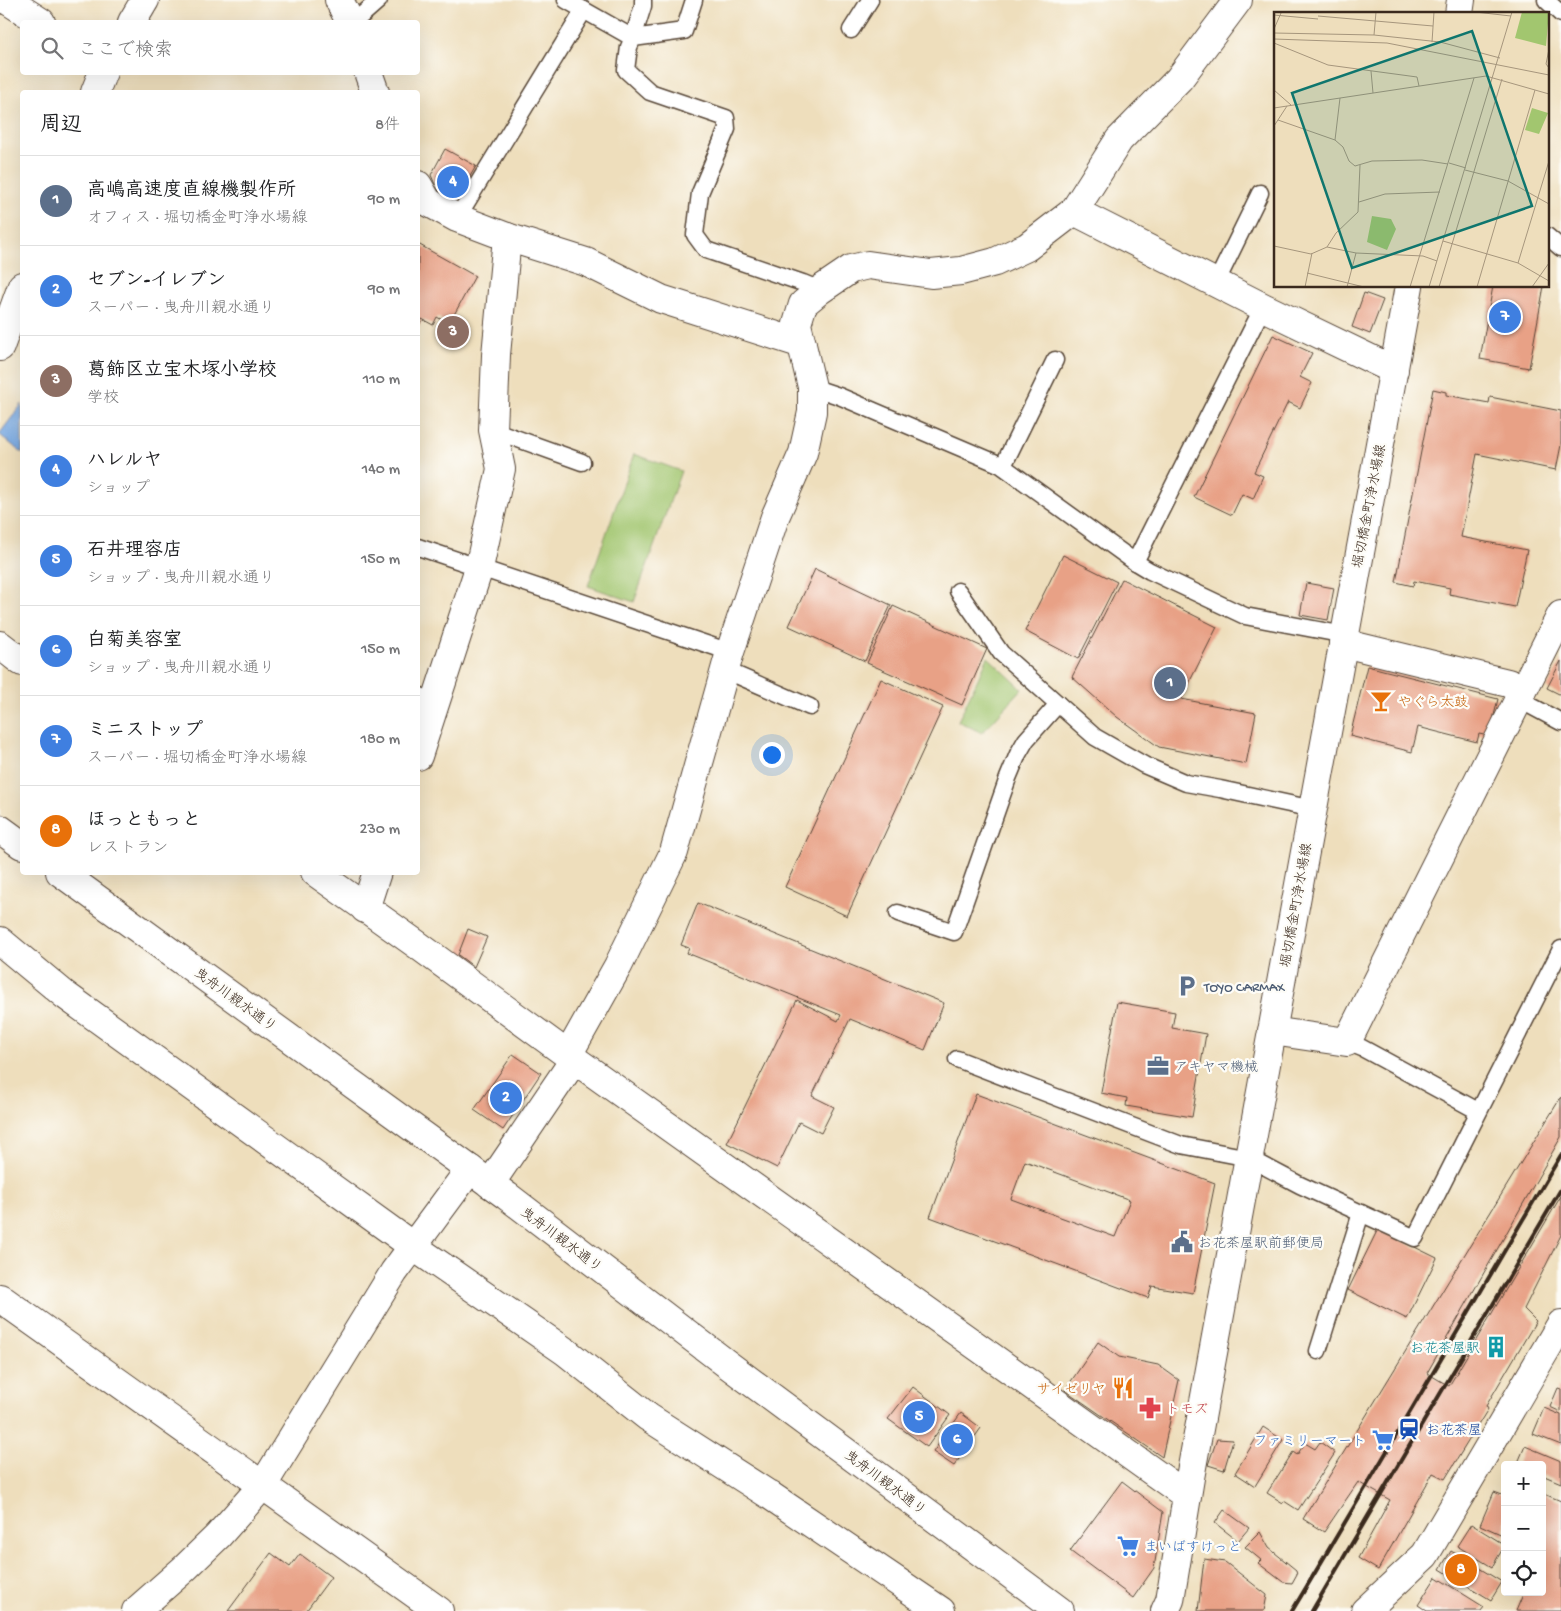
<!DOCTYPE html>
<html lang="ja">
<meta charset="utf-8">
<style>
:root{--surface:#fff;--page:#f6f6f6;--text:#202124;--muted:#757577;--line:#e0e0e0;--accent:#2563eb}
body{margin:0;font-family:"Gochi Hand","Klee One",sans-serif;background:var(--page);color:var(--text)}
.controls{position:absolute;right:15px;bottom:15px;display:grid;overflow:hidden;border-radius:5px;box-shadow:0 5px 20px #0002}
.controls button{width:45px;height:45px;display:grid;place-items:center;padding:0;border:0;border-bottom:1px solid var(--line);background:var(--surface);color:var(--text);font:25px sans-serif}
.you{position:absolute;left:771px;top:754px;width:18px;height:18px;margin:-12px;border:4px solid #fff;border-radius:50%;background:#1a73e8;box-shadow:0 0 0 8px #1a73e833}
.badge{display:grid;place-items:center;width:32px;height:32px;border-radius:50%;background:var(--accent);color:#fff;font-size:16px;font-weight:700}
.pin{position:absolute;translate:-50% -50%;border:2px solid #fff;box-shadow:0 1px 5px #0006}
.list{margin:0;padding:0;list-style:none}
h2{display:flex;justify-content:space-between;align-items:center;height:65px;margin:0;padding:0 20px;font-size:21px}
h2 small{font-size:16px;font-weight:400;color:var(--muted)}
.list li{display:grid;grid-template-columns:32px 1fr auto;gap:15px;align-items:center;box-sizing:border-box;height:90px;padding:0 20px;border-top:1px solid var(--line)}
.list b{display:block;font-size:19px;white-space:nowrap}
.list p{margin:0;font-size:16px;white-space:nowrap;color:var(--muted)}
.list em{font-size:16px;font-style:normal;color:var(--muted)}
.icon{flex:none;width:28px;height:28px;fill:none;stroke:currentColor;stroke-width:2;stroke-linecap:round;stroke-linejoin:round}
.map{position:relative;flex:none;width:1561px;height:1611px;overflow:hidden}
.search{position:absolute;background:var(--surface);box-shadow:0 5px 20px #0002;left:20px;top:20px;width:400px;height:55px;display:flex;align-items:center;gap:12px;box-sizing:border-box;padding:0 18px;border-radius:5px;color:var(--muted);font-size:19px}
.panel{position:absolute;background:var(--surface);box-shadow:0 5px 20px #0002;left:20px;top:90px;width:400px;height:785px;border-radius:5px}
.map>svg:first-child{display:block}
.green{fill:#a2c66f;stroke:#6e7846}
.water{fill:#75a6e0;stroke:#58687f}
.building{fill:#e8a186;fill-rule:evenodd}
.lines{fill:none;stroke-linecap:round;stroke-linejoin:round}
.lane-casing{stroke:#564536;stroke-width:19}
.street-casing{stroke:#564536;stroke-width:30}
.secondary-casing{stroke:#564536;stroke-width:30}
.lane{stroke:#fff;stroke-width:16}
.street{stroke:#fff;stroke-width:28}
.secondary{stroke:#fff;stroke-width:28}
.rail{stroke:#3b2a1e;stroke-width:4}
.labels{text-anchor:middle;stroke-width:4.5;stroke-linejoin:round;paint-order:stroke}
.street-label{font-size:14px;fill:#3b2a1e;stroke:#fdfcf7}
.food-label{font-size:14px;fill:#c56008;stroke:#fdfcf7;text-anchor:start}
.service-label{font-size:14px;fill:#4e5e75;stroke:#fdfcf7;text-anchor:start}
.culture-label{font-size:14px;fill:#0d838f;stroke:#fdfcf7;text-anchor:end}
.health-label{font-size:14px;fill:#be3a42;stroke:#fdfcf7;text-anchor:start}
.transit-label{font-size:14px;fill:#164399;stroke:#fdfcf7;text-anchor:start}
.shop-label{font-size:14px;fill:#366cbe;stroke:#fdfcf7;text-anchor:end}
.inset-road{fill:none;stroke:#a6967d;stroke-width:1}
.view{fill:#0f766e;fill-opacity:0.15;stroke:#0f766e;stroke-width:2.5}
.inset-edge{fill:none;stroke:#3b2a1e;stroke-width:2.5}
</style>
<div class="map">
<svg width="1561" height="1611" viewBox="0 0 1561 1611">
<rect width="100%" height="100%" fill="#fdfcf7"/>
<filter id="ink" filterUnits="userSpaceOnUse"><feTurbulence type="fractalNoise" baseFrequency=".02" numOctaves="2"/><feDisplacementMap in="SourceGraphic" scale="10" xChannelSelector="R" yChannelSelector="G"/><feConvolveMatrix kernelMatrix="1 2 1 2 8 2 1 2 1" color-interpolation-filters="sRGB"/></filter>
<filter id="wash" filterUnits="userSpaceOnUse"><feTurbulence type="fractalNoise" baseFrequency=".0096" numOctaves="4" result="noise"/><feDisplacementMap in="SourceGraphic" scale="20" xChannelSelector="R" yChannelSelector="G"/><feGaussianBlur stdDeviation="1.12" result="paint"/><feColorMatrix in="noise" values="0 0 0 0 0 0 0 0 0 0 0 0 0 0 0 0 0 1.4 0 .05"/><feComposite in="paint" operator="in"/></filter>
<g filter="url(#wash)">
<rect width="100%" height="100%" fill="#eedebc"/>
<g class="green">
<polygon points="634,454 681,471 634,602 588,586"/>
<polygon points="988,657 1022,689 982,733 958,721"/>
</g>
<polygon class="water" points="22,404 22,453 0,435 0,433"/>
<g id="blocks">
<g class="building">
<polygon points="445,149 476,166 461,192 450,196 437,189 431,175"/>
<polygon points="418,244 475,276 449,324 437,317 433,325 422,319 418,328"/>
<polygon points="1493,286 1544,286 1529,368 1480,359"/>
<polygon points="1364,293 1383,300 1370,334 1352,327"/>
<polygon points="1273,335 1312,353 1300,377 1312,383 1300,408 1288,402 1254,472 1263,476 1253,499 1242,494 1232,515 1194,497"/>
<polygon points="1433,389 1446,392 1446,395 1489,403 1490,397 1561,411 1561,445 1556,470 1477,454 1461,537 1527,550 1515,607 1449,594 1450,588 1414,581 1413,586 1396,582"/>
<polygon points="1063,555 1117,582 1078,659 1025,631"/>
<polygon points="815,569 891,605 865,661 789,626"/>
<polygon points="1122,579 1217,627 1181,699 1256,713 1246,764 1159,747 1117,717 1072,677"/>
<polygon points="1306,583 1334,588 1328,620 1300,615"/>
<polygon points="893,606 987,649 962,705 867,663"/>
<polygon points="1561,661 1561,695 1547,688"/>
<polygon points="1367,666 1498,699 1489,736 1479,734 1477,742 1418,727 1412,752 1350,736"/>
<polygon points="881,679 943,707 847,916 785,887"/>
<polygon points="698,903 944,1003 925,1050 850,1019 812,1096 834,1107 821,1133 799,1122 777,1168 727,1143 797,1000 838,1021 841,1015 687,953 689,948 681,945"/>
<polygon points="468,929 487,937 474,967 458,955"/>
<polygon points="1117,1002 1175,1012 1172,1028 1206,1034 1192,1117 1126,1106 1127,1098 1101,1093"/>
<polygon points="513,1054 541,1073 503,1130 474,1110"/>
<path d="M976,1094L1215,1183L1193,1293L1152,1286L1148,1298L930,1217ZM1025,1161L1130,1200L1115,1237L1011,1199Z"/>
<polygon points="1561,1097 1561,1137 1427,1373 1449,1386 1561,1196 1561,1235 1524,1309 1536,1321 1486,1406 1488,1409 1445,1479 1433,1473 1378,1570 1358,1558 1390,1500 1358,1482 1324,1532 1303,1519"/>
<polygon points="1378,1229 1437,1258 1407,1319 1348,1290"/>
<polygon points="1098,1342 1119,1357 1158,1365 1179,1380 1162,1457 1065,1390"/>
<polygon points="913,1387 950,1415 927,1447 888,1419"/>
<polygon points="1558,1388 1561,1389 1561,1412 1550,1407"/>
<polygon points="1544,1408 1561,1415 1561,1445 1533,1434"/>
<polygon points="961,1413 981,1428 954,1466 933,1452"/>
<polygon points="1263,1427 1283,1440 1255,1486 1235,1473"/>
<polygon points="1217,1439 1233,1440 1224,1470 1208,1465"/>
<polygon points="1320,1442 1335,1453 1298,1510 1284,1501 1283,1503 1267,1493 1293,1452 1297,1455 1305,1443 1315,1449"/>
<polygon points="1525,1446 1561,1461 1561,1483 1542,1475 1542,1465 1517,1465"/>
<polygon points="1122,1481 1163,1512 1154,1568 1133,1598 1070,1551"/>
<polygon points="1494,1492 1505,1496 1505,1536 1480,1525"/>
<polygon points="1542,1493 1561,1501 1561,1611 1516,1611 1524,1592 1542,1592"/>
<polygon points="1224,1510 1249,1528 1238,1541 1215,1523"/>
<polygon points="1471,1524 1505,1545 1492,1567 1457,1546"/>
<polygon points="1260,1532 1269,1548 1296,1570 1297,1574 1292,1583 1283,1582 1258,1563 1261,1560 1245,1547"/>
<polygon points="1451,1551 1502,1582 1491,1600 1440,1569"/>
<polygon points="271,1553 290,1567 300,1554 331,1577 306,1611 228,1611"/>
<polygon points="1204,1559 1225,1562 1267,1595 1264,1611 1198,1611"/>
<polygon points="1436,1577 1484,1607 1481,1611 1427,1611 1418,1605"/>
</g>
</g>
</g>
<g filter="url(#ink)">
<use href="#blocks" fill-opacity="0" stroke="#564536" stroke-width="1"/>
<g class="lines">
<g class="lane-casing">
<g id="lane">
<polyline points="566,0 633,38 643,6 643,0"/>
<polyline points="694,0 684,31 633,38 629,47 626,70 650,92 726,118 727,129 700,193 695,235 706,250 803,283 820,290"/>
<polyline points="1546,0 1561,14"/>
<polyline points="354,22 379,0"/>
<polyline points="851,30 870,0"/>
<polyline points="457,218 584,10"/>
<polyline points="1547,236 1561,248"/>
<polyline points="1216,283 1260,193"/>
<polyline points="812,387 839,396 1001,465 1135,562 1150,571 1245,616 1345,635"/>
<polyline points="493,430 582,462"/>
<polyline points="1003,466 1055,360"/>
<polyline points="418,547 730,652"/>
<polyline points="1135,562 1263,307"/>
<polyline points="958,591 1001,653 1095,737 1144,765 1186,783 1220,789 1313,809"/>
<polyline points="725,670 810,707"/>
<polyline points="418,695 436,704"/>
<polyline points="1518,699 1561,722"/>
<polyline points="898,913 954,932 1008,778 1018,754 1026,740 1058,704"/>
<polyline points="1347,1042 1362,1048 1478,1111"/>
<polyline points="957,1059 1181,1145 1249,1158 1300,1185 1415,1238 1561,949"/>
<polyline points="1318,1351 1361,1213"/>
</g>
</g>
<g class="street-casing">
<g id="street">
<polyline points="7,0 41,22"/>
<polyline points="339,0 350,22"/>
<polyline points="132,22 145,0"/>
<polyline points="368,72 375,92"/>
<polyline points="95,92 103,72"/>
<polyline points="418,185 428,202 457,218 507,237 586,262 661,299 802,344"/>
<polyline points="1074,211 1263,307 1394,370"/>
<polyline points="0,347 22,286"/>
<polyline points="1343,643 1508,683 1522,690"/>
<polyline points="0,645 22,662"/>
<polyline points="418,756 479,568 501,469 493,430 496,355 507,237"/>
<polyline points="315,872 419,946 568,1055 1187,1496"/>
<polyline points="365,909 377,872"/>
<polyline points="0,941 65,995 414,1247 566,1352 648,1417 771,1496 941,1611"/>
<polyline points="1272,1031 1347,1042 1561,615"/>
<polyline points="568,1055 618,966 674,852 730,652 775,517 803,453 812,412 812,387 797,324 803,304 820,290 851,269 868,265 931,274 961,271 995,262 1027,247 1074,211 1119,140 1179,79 1238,0"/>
<polyline points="490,1184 574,1060"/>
<polyline points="0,1298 439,1611"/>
<polyline points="1365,1611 1425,1555 1561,1324"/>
</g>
</g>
<g class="secondary-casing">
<g id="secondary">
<polyline points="1459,14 1461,0"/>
<polyline points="0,829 22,845"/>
<polyline points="60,872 507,1196 727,1364 1060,1611"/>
<polyline points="136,1611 185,1568 218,1536 263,1485 394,1272 470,1169"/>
<polyline points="1165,1611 1170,1600 1190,1478 1409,286"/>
</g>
</g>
<use href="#lane" class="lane"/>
<use href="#street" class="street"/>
<use href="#secondary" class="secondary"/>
<g class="rail">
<path d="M1292,1611C1383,1460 1471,1307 1561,1155"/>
<polyline points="1312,1611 1561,1189"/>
</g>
</g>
</g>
<defs>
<g id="bar-bare" transform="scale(1.725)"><path d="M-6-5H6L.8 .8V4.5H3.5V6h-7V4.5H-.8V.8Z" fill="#e8710a" stroke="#fdfcf7" stroke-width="2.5" paint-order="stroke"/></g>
<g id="parking-bare" transform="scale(1.725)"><path d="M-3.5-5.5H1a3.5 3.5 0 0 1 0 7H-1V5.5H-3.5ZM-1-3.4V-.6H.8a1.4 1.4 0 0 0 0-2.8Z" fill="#5c6f8a" stroke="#fdfcf7" stroke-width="2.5" paint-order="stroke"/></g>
<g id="office-bare" transform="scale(1.725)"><path d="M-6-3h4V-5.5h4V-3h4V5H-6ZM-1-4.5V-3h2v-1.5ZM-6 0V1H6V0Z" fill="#5c6f8a" stroke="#fdfcf7" stroke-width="2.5" paint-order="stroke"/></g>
<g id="civic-bare" transform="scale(1.725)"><path d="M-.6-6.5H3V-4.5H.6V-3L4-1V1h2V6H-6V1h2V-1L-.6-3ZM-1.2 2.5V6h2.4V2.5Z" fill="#5c6f8a" stroke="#fdfcf7" stroke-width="2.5" paint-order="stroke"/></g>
<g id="building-bare" transform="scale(1.725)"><path d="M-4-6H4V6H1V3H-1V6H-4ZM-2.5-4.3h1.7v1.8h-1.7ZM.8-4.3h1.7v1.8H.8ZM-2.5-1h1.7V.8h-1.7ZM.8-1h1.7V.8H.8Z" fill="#0f9aa8" stroke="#fdfcf7" stroke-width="2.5" paint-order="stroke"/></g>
<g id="restaurant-bare" transform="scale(1.725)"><path d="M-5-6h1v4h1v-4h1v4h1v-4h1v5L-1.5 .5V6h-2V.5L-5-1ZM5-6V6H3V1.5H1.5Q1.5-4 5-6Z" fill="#e8710a" stroke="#fdfcf7" stroke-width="2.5" paint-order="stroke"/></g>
<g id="pharmacy-bare" transform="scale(1.725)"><path d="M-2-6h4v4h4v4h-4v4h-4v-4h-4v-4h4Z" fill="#e0444e" stroke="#fdfcf7" stroke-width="2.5" paint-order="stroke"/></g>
<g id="station-bare" transform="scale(1.725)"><path d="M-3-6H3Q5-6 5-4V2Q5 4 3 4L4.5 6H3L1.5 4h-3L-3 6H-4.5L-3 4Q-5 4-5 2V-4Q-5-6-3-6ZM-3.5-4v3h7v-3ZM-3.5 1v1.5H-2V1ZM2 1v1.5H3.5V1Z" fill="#1a4fb4" stroke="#fdfcf7" stroke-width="2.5" paint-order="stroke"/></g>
<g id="supermarket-bare" transform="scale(1.725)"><path d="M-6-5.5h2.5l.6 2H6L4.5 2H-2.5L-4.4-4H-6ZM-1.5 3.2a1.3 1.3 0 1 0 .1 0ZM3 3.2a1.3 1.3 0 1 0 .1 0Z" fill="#3f7fe0" stroke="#fdfcf7" stroke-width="2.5" paint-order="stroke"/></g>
</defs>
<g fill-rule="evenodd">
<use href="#bar-bare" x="1381" y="701"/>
<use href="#parking-bare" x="1187" y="986"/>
<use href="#office-bare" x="1158" y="1066"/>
<use href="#civic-bare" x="1182" y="1242"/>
<use href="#building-bare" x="1496" y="1347"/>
<use href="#restaurant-bare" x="1123" y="1388"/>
<use href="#pharmacy-bare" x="1150" y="1408"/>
<use href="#station-bare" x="1409" y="1429"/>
<use href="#supermarket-bare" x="1383" y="1440"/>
<use href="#supermarket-bare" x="1128" y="1546"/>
</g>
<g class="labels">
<g class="street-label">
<text transform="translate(1368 506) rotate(-79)" y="5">堀切橋金町浄水場線</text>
<text transform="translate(1295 905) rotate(-80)" y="5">堀切橋金町浄水場線</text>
<text transform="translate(236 999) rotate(36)" y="5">曳舟川親水通り</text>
<text transform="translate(562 1239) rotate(37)" y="5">曳舟川親水通り</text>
<text transform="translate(886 1482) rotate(37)" y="5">曳舟川親水通り</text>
</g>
<g class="food-label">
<text x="1398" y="706">やぐら太鼓</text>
<text x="1106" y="1393" text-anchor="end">サイゼリヤ</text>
</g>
<g class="service-label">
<text x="1204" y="991">TOYO CARMAX</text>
<text x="1174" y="1071">アキヤマ機械</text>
<text x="1198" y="1247">お花茶屋駅前郵便局</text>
</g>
<g class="culture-label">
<text x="1480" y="1352">お花茶屋駅</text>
</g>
<g class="health-label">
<text x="1166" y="1413">トモズ</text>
</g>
<g class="transit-label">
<text x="1426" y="1434">お花茶屋</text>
</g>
<g class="shop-label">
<text x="1366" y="1445">ファミリーマート</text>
<text x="1144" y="1551" text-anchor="start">まいばすけっと</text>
</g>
</g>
<g transform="translate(1274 12)">
<rect width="275" height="275" fill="#eedebc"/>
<path d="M248,0H275L272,34L241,26ZM258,96L274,101L265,122L251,118ZM98,204L117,207L122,217L113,238L93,230Z" fill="#a2c66f"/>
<path class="inset-road" d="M201,0L237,4M0,3L44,7M44,4L159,14M0,17L7,1M0,21L100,23L166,30L226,46M100,23L102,0M0,27L113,31L275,63M158,30L160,0M0,31L54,53L143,65L145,74M275,37L272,52L275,56M97,59L99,81M0,78L17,93M0,96L212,64L275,82M4,108L61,128L69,135L75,149L81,154L98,149L148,148L174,152M0,114L13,94M61,128L66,86M175,151L192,156M191,158L234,169L275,192M85,190L111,182L166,180M169,229L244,251L275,269M0,234L37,242L53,235L62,221L84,200L86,153M53,235L82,241L149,244L163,249M244,251L275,149M33,261L90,275M31,275L38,241M73,275L82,241M136,275L200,66M155,275L238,0M165,275L228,67M203,275L261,78M258,275L275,251"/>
<path class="view" d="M198,19L258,194L78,256L18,81Z"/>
<rect width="275" height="275" class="inset-edge"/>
</g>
</svg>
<div class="controls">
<button>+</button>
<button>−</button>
<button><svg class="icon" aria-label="locate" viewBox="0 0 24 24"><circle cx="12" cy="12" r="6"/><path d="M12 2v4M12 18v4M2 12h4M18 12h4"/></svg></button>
</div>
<div class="you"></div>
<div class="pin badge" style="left:1170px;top:683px;background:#5c6f8a">1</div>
<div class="pin badge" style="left:506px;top:1098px;background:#3f7fe0">2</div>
<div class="pin badge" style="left:453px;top:332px;background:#8d6e63">3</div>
<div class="pin badge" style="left:453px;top:182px;background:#3f7fe0">4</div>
<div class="pin badge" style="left:919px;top:1417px;background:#3f7fe0">5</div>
<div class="pin badge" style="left:957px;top:1440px;background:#3f7fe0">6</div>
<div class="pin badge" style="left:1505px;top:317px;background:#3f7fe0">7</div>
<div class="pin badge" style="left:1461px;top:1570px;background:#e8710a">8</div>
<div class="search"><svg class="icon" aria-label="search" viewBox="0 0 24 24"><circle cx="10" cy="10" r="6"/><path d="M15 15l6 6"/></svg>ここで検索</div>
<section class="panel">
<h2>周辺<small>8件</small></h2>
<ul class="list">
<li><span class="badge" style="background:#5c6f8a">1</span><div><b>高嶋高速度直線機製作所</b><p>オフィス · 堀切橋金町浄水場線</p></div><em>90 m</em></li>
<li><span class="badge" style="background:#3f7fe0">2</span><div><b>セブン-イレブン</b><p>スーパー · 曳舟川親水通り</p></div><em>90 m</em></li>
<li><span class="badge" style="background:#8d6e63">3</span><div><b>葛飾区立宝木塚小学校</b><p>学校</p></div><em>110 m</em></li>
<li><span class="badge" style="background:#3f7fe0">4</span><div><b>ハレルヤ</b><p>ショップ</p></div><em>140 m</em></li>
<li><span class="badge" style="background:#3f7fe0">5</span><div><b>石井理容店</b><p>ショップ · 曳舟川親水通り</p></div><em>150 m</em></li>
<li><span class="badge" style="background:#3f7fe0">6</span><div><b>白菊美容室</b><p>ショップ · 曳舟川親水通り</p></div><em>150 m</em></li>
<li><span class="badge" style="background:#3f7fe0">7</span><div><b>ミニストップ</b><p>スーパー · 堀切橋金町浄水場線</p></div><em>180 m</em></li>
<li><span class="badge" style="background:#e8710a">8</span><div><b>ほっともっと</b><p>レストラン</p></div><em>230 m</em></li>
</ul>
</section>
</div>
